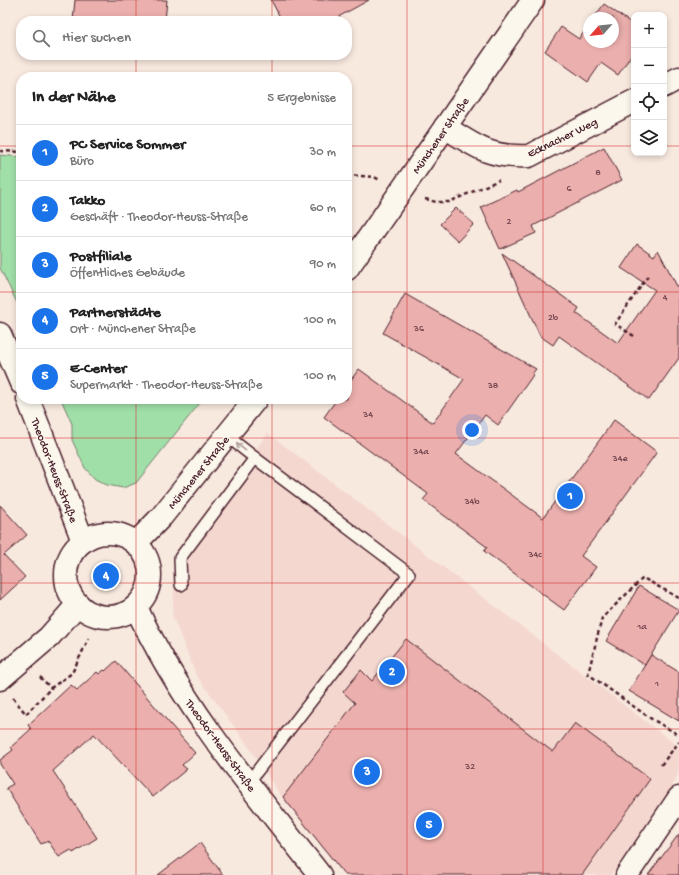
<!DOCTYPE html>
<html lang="de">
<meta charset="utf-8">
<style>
:root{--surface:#fff;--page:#f6f6f6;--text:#222;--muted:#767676;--line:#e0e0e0;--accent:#1a73e8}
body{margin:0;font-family:"Gochi Hand",sans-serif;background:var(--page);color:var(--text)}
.controls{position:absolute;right:12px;top:12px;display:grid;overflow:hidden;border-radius:8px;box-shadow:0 2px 6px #0003}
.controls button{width:36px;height:36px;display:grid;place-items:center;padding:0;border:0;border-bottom:1px solid var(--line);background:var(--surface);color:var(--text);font:20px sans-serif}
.compass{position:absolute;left:583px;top:12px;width:36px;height:36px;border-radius:50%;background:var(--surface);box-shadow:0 2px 6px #0003;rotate:243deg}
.you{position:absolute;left:472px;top:430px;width:14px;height:14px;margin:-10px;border:3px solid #fff;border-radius:50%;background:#1a73e8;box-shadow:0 0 0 6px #1a73e833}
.badge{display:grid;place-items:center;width:26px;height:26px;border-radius:50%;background:var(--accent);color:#fff;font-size:13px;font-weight:700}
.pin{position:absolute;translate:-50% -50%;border:2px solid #fff;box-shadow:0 1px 4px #0006}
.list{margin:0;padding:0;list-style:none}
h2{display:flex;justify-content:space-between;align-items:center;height:52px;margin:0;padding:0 16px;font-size:17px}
h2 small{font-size:13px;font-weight:400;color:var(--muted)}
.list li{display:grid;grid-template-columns:26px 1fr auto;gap:12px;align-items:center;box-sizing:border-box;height:56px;padding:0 16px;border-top:1px solid var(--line)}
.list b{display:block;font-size:15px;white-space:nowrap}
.list p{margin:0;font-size:13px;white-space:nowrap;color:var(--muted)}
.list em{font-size:13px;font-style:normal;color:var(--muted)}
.icon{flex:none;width:22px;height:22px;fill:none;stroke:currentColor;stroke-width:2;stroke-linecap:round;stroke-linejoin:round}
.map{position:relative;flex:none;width:679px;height:875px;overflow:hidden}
.search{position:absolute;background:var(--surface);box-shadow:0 2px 6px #0003;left:16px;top:16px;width:336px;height:44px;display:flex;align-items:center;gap:10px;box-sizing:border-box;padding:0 14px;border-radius:16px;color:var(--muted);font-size:15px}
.panel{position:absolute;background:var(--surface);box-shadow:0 2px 6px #0003;left:16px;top:72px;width:336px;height:332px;border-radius:16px}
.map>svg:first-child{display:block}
.built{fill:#f4d8d0}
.green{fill:#a0dfa8;stroke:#757f6a}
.building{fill:#ebafad;stroke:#4a1f2b}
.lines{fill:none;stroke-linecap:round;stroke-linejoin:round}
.service-casing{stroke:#4a1f2b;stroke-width:14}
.minor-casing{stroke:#4a1f2b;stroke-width:25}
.tertiary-casing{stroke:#4a1f2b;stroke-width:25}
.secondary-casing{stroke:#4a1f2b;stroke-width:25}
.path{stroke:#4a1f2b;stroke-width:2.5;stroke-dasharray:4 3;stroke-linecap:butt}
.service{stroke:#fbf7ec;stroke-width:11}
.minor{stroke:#fbf7ec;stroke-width:22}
.tertiary{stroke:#fbf7ec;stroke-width:22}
.secondary{stroke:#fbf7ec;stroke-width:22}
.oneway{stroke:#ab9695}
.grid{fill:none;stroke:#d62828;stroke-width:1;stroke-opacity:0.55}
.labels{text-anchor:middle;stroke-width:3;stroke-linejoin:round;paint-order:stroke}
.number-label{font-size:10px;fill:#72434c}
.street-label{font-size:12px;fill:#4a1f2b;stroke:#fbf7ec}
</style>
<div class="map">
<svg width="679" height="875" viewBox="0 0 679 875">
<rect width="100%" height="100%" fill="#f8e9df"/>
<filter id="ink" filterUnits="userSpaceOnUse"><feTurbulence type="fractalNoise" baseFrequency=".025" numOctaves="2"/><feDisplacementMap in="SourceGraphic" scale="8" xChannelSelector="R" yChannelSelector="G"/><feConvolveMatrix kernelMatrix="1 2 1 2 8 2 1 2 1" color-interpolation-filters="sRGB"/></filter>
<g filter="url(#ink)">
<polygon class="built" points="268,433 679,747 679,772 669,794 611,875 344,875 281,796 244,740 196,675 172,615 177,554"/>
<g class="green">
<polygon points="0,155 21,157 21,311 0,268"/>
<polygon points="61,399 203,399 136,483 123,488 107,485 95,479 85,468 72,440 72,424"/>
</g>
<g class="building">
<polygon points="75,0 167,0 165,21 73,21"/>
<polygon points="271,0 369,0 331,21 282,21"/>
<polygon points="604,4 634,25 634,51 618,75 601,63 588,82 545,51 561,27 579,39 589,25 589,42 613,42 613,18 594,18"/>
<polygon points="604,147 622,180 533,226 536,233 500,249 481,207 517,190 518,192"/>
<polygon points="456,208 474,224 458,241 440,224"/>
<polygon points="637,244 654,256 658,250 679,290 679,358 649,400 559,336 553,345 540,336 502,253 579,308 576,313 618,343 655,290 621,268"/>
<polygon points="405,294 536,369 532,374 533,375 498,425 485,415 456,454 543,518 614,420 657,452 581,556 596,567 564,610 484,551 487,547 423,500 428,494 324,417 337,399 347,399 347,385 359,369 433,423 464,379 383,333"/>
<polygon points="0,505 27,535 4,555 25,577 0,600"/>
<polygon points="639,586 679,610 645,665 606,641"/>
<polygon points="406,639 553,752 575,723 650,779 582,875 345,875 283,797 355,703 343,692 361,670 372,681"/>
<polygon points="651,655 679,672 679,721 629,691"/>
<polygon points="116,661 195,753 182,765 187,769 153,797 94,734 53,771 97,838 73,853 71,850 59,857 48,841 41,844 6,788 13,784 0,764 0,760 13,750 11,747 31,729 28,725 71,685 77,690 97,672 99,674 104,670 105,671"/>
<polygon points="679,834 679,875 648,875"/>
<polygon points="200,843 223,875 158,875"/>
</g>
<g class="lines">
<g class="service-casing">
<g id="service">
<polyline points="227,436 255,458 409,574 248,783"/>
<polyline points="181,585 180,558 255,458"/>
</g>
</g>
<g class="minor-casing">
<g id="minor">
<polyline points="664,86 679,78"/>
<path d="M445,127C476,147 490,158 529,156L634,101"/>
<polyline points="0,334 21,383"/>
<polyline points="28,399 83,541"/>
<polyline points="627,875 679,798"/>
</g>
</g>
<g class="tertiary-casing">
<path id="tertiary" d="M136,607C181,705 253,790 320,875"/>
</g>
<g class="secondary-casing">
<g id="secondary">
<polyline points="347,269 533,0"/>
<circle cx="108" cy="575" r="42"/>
<polyline points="137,542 162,516 256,399"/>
<polyline points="0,679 49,637 78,604"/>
</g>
</g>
<g class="path">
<polyline points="0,151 21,152"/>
<polyline points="347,175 374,177 380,180"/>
<polyline points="425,199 436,202 449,202 499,180"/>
<polyline points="634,336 615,324 648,276"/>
<polyline points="679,598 643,578 602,618 588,674 650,718 679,735"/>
<polyline points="40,677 51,688"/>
<polyline points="13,698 26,714 51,688 72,673 89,638"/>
<polyline points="661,765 679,742"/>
</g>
<use href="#service" class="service"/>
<use href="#minor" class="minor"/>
<use href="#tertiary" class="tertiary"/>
<use href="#secondary" class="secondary"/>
</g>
<defs><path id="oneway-shaft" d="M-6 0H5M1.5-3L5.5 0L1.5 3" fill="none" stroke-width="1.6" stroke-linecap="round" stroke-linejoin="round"/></defs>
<use class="oneway" href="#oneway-shaft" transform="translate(241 447) rotate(-141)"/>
</g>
<path class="grid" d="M136,0V21M272,0V21M407,0V875M543,0V875M136,55V77M272,55V77M0,146H21M347,146H634M664,146H679M0,292H21M347,292H679M136,399V875M272,399V875M0,438H679M0,583H679M0,729H679"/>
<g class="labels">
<g class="number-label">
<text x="598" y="175">8</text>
<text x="569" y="191">6</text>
<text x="509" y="224">2</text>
<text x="665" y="300">4</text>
<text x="553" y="320">2b</text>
<text x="419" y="331">36</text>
<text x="493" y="388">38</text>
<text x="368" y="417">34</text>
<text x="421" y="454">34a</text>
<text x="620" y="461">34e</text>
<text x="472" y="504">34b</text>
<text x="535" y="557">34c</text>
<text x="642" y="629">1a</text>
<text x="657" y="686">1</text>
<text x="470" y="769">32</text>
</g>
<g class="street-label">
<text transform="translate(440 135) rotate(-55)" y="4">Münchener Straße</text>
<text transform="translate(562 137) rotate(-26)" y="4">Ecknacher Weg</text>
<text transform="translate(55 470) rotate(69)" y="4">Theodor-Heuss-Straße</text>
<text transform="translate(198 472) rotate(-51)" y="4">Münchener Straße</text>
<text transform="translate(221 745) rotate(54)" y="4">Theodor-Heuss-Straße</text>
</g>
</g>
</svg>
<div class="controls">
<button>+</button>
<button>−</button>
<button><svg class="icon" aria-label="locate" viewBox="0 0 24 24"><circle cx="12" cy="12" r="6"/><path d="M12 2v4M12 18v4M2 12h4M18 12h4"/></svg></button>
<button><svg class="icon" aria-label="layers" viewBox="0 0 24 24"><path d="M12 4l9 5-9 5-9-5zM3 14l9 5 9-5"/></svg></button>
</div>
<svg class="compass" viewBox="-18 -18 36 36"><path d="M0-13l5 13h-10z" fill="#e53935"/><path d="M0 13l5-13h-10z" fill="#767676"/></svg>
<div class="you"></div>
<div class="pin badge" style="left:570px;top:496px">1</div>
<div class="pin badge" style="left:392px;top:672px">2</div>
<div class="pin badge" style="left:367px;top:772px">3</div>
<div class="pin badge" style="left:106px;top:576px">4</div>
<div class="pin badge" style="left:429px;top:825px">5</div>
<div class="search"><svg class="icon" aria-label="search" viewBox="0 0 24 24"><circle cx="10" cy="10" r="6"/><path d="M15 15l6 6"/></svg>Hier suchen</div>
<section class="panel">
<h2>In der Nähe<small>5 Ergebnisse</small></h2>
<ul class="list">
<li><span class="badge">1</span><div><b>PC Service Sommer</b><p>Büro</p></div><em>30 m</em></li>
<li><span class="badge">2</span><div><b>Takko</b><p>Geschäft · Theodor-Heuss-Straße</p></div><em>60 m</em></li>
<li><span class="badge">3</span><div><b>Postfiliale</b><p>Öffentliches Gebäude</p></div><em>90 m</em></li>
<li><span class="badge">4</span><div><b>Partnerstädte</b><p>Ort · Münchener Straße</p></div><em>100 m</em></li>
<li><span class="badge">5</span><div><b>E-Center</b><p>Supermarkt · Theodor-Heuss-Straße</p></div><em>100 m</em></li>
</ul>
</section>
</div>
